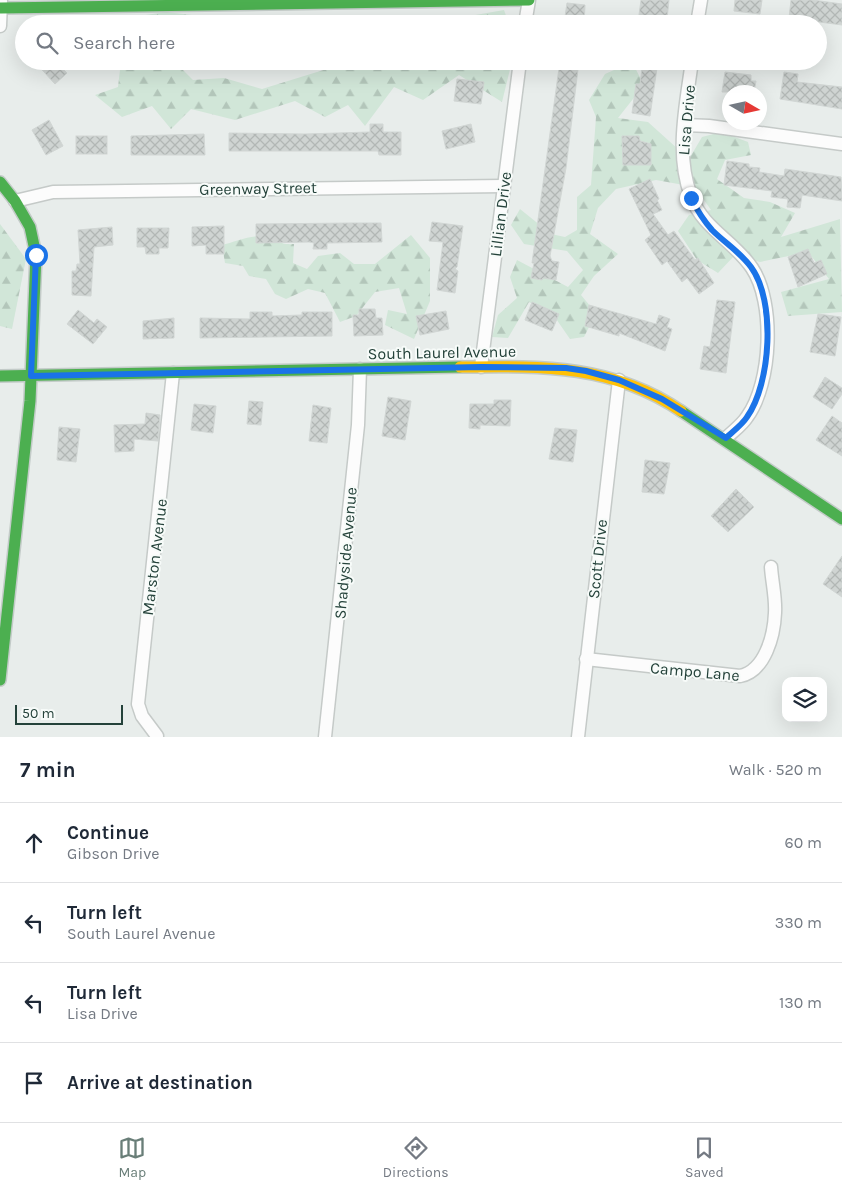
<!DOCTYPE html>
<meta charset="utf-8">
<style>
:root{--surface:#fff;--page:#f6f6f7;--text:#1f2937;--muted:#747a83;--line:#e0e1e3;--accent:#697e78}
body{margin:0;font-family:Karla,sans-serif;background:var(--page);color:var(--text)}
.controls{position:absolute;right:15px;bottom:15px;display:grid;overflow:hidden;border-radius:10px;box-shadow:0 5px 20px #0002}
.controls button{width:45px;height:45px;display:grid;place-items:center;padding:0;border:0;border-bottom:1px solid var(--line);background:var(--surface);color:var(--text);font:25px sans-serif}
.compass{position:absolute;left:722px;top:85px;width:45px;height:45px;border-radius:50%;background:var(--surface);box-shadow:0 5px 20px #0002;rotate:99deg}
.scale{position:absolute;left:15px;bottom:12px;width:108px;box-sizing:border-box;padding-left:5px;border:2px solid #24423a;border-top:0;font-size:14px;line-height:18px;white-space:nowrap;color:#24423a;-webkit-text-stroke:4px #f7fbf9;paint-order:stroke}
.stop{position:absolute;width:15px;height:15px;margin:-11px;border:4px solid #1a73e8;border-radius:50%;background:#fff}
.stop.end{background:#1a73e8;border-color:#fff;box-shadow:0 1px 5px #0008}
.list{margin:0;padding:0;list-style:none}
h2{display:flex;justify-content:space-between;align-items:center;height:65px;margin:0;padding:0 20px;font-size:21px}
h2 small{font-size:16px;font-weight:400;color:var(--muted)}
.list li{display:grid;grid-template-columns:32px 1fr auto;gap:15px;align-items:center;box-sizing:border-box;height:80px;padding:0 20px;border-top:1px solid var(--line)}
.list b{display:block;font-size:19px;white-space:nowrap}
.list p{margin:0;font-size:16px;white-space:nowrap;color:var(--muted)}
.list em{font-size:16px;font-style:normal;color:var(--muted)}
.icon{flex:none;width:28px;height:28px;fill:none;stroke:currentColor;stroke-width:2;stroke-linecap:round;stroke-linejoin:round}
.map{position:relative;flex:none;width:842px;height:737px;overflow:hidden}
.search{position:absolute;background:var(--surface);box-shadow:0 5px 20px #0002;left:15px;right:15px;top:15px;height:55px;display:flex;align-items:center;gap:12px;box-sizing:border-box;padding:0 18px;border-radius:28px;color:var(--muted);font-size:19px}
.sheet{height:385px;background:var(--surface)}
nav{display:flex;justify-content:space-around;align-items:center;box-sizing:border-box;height:70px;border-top:1px solid var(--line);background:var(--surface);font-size:14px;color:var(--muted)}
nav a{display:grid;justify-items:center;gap:2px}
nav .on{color:var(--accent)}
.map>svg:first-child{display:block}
.forest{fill:url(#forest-firs)}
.building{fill:url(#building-cross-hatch);stroke:#d1d6d4}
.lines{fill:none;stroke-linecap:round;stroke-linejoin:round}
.street-casing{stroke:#c5cac8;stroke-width:15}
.fast-casing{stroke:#c3cbc8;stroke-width:14}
.slow-casing{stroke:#c3cbc8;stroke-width:14}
.street{stroke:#fcfcfc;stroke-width:12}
.fast{stroke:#4caf50;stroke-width:11}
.slow{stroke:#ffc107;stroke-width:11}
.route{stroke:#1a73e8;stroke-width:6}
.labels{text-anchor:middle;stroke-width:4;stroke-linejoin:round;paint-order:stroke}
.street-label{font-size:16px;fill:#24423a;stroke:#f7fbf9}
</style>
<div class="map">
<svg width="842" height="737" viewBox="0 0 842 737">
<defs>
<pattern id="forest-firs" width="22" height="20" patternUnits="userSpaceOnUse" patternTransform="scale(1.25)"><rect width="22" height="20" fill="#d1e6d8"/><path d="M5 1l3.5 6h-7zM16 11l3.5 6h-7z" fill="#b3c6ba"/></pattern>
<pattern id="building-cross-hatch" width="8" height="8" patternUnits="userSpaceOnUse" patternTransform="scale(1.25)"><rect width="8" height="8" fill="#cfd4d2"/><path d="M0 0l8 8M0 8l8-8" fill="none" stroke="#b2b7b5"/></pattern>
</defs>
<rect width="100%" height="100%" fill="#e8edeb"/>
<g class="forest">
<polygon points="504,10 509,24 384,24 389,16 441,21"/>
<polygon points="166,12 192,15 190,24 125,24 125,18"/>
<polygon points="121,61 179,61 178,65 193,80 224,78 262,89 330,68 343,61 512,61 502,102 459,75 423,100 394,87 365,126 348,105 325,117 295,101 235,120 191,109 171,129 152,106 122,117 95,95 118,87"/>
<polygon points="632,62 644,85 618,118 648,122 689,159 702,137 721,132 748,142 751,155 725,160 717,179 744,198 770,202 795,213 781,237 840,219 842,312 788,316 781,292 829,279 808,252 760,262 735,255 718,273 697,260 678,231 689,215 711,210 695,187 656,180 616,189 598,208 590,234 618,254 594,276 581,295 596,313 584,337 570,339 552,313 529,302 508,338 492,337 498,315 517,298 510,277 517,260 568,287 583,270 567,251 524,244 511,225 520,209 551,234 565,237 577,230 577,197 591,185 596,117 589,100 605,74"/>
<polygon points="0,224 26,259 12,329 0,326"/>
<path d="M411,235L430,258V301L414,339L385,325L388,310L407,314L399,288L375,292L356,316L340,322L325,293L308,289L286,299L275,294L266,279L249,276L243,266L225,263L222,245C235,242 255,233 268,237C281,240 278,245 294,244L293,263L307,269L318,256L340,253L354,264H375Z"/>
</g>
<g class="building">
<polygon points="641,0 669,0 667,19 639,15"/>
<polygon points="735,0 762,0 760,14 734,11"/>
<polygon points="791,0 813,0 842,4 842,25 789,18"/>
<polygon points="567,3 585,5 584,24 564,24"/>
<polygon points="34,61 55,61 67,73 55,84"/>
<polygon points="560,61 579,61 566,168 550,256 552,261 559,262 556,280 543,278 542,280 531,278 534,263 532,263"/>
<polygon points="643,61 658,61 650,116 632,113 636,84 640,84"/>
<polygon points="725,72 751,75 751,81 756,81 754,92 722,92"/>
<polygon points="784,72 798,74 797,82 842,87 842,109 780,99"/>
<polygon points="457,79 484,82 481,104 454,101"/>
<polygon points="49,120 63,146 46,155 32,130"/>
<polygon points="370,124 383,124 383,132 401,132 401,155 379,155 378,151 229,151 229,133 305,134 370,132"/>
<polygon points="471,124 475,142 446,149 442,131"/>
<polygon points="204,134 205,155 131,155 131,136"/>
<rect x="76" y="136" width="31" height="18"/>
<polygon points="622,136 639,136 640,141 651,144 651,165 623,165"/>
<polygon points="727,161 749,164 749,167 760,168 759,172 784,176 785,169 841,177 842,201 802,195 800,208 787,207 788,199 771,197 772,191 724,185"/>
<polygon points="650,179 659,199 657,200 662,210 653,214 668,235 674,231 695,260 698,258 714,283 699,294 687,278 682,282 667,261 662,265 645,240 651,235 629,189"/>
<polygon points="432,222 463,226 457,267 455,269 458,271 455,293 437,290 443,242 429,241"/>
<polygon points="353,223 381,223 382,242 327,243 327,249 313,249 314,243 309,242 256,243 256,224"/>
<polygon points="224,226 224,254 206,254 206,245 192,246 192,227"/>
<polygon points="112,227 113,245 94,247 91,296 72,295 72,271 76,271 77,264 80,264 78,230"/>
<polygon points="137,228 169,228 168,248 159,248 159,254 146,254 145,247 137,247"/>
<polygon points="808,249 814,263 821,260 827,274 798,287 788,257"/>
<polygon points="717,300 735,302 726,373 700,369 704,346 710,347"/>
<polygon points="532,302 559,314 552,331 525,320"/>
<polygon points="589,305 656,324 659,315 670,319 667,327 672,329 665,351 619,333 619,336 585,326"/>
<polygon points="359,309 375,309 376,318 382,318 383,335 354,336 353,315 359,315"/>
<polygon points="78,310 94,323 97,319 107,327 93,344 67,324"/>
<polygon points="446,311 449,329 420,335 416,316"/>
<polygon points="250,312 272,312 272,316 302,315 302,312 332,312 332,336 200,338 200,318 250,319"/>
<polygon points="818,314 841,317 835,356 810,352"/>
<polygon points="174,318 174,338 143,339 143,321"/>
<polygon points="825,377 842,388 842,394 832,409 813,397"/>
<polygon points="388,397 411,401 405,440 382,436"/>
<polygon points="494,400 511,400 510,426 480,425 480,429 469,428 470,404 494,404"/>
<polygon points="249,401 263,402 261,425 247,424"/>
<polygon points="194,404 216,406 213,433 191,430"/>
<polygon points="313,405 331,408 327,443 309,441"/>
<polygon points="146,413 160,415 158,441 134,439 134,451 115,452 114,425 145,424"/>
<polygon points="832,416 842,423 842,456 816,440"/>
<polygon points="59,427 80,429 76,462 57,460"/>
<polygon points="555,428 577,430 573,462 549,459"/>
<polygon points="645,460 670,463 664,494 642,492"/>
<polygon points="736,489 754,507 728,532 711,516"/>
<polygon points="842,556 842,597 823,584"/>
</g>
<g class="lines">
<g class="street-casing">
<g id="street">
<polyline points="525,24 529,0"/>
<polyline points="697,24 701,0"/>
<polyline points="0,26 1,1"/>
<path d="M692,61C686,105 675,154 691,196C702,228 734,241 752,268C775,302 772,383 747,417C742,425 732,432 725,439"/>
<polyline points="685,125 709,126 842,144"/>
<polyline points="15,201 53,192 503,186"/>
<polyline points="481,367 520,61"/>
<path d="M586,659L740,676C765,671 774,636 775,613C776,598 772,582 771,567"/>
<polyline points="157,736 142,716 138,704 173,373"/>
<polyline points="325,737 358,425 360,369"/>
<polyline points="578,737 619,380"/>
</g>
</g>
<g class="fast-casing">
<g id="fast">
<polyline points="1,8 529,0"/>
<polyline points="0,182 15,201 30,227 36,255 30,401 0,680"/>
<polyline points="0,376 460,367"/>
<polyline points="681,411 842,519"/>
</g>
</g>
<g class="slow-casing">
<path id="slow" d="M460,367C540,366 612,364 681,411"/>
</g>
<use href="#street" class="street"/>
<use href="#fast" class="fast"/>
<use href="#slow" class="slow"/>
</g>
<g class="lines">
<path class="route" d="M36,255L31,376L481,367L566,368L586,371L619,380L662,399L726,438C732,432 742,425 747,417C771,383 776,301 751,267C740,252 725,243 712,230C704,221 697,210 691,198"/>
</g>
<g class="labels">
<g class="street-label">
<text transform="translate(686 120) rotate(-85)" y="6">Lisa Drive</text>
<text transform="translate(258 188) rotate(-1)" y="6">Greenway Street</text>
<text transform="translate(500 214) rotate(-83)" y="6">Lillian Drive</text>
<text transform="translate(442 352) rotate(-1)" y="6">South Laurel Avenue</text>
<text transform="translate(345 553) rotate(-85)" y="6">Shadyside Avenue</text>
<text transform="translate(154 557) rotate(-83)" y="6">Marston Avenue</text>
<text transform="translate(597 559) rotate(-84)" y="6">Scott Drive</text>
<text transform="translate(695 671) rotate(5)" y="6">Campo Lane</text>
</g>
</g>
</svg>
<div class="controls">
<button><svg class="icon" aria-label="layers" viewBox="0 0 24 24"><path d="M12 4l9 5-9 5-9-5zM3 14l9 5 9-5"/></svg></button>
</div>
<svg class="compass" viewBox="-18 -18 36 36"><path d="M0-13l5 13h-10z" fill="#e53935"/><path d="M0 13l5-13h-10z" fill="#747a83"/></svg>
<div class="scale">50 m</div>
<div class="stop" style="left:36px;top:255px"></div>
<div class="stop end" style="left:691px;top:198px"></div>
<div class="search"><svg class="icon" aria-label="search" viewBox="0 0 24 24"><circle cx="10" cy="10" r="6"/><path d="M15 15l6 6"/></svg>Search here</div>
</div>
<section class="sheet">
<h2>7 min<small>Walk · 520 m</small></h2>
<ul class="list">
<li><svg class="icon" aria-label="ahead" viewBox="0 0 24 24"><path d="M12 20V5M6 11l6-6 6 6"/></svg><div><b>Continue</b><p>Gibson Drive</p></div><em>60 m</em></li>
<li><svg class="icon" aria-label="left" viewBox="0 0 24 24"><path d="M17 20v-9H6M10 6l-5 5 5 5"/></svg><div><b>Turn left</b><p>South Laurel Avenue</p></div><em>330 m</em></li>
<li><svg class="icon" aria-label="left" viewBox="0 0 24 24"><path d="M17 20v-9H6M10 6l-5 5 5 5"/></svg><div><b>Turn left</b><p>Lisa Drive</p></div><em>130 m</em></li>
<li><svg class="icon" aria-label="arrive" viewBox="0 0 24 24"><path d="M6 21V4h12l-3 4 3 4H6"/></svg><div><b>Arrive at destination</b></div></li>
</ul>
</section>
<nav>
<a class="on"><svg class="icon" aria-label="map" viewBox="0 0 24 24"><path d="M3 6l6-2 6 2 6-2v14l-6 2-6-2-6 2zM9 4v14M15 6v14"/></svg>Map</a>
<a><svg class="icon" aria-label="directions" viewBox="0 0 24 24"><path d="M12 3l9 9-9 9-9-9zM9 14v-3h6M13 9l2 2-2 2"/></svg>Directions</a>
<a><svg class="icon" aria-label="saved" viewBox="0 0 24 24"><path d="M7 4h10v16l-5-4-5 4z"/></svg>Saved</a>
</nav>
